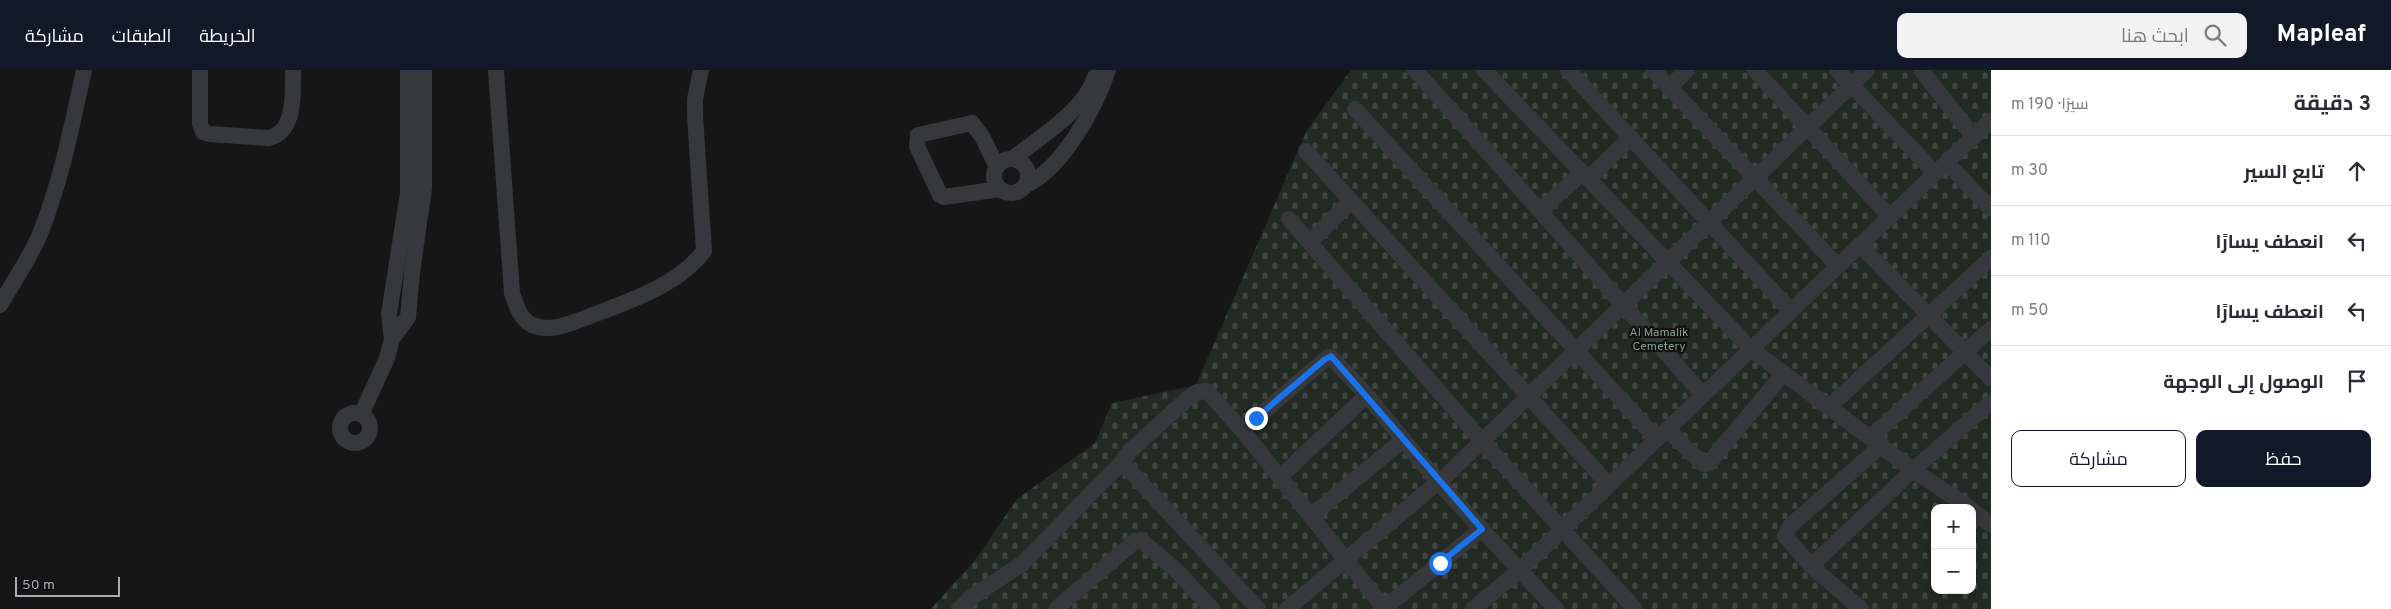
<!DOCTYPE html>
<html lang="ar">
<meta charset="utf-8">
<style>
:root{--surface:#fff;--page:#f2f2f3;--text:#2b2b33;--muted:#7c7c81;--line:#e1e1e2;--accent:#111827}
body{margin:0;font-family:Overpass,Cairo,sans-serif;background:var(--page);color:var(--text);direction:rtl}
.controls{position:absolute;right:15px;bottom:15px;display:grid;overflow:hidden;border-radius:10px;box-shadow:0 2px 8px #0003}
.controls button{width:45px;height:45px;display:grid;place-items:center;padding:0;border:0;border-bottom:1px solid var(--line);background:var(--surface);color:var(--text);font:25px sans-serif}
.scale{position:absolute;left:15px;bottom:12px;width:105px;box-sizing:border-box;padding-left:5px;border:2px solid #a9acb6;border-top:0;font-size:14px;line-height:18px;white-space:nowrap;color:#a9acb6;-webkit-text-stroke:4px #111112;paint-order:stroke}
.stop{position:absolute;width:15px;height:15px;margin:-11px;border:4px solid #1a73e8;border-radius:50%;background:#fff}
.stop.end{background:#1a73e8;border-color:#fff;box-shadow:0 1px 5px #0008}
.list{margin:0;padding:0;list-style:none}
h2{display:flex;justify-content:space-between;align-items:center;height:65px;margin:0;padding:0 20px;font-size:21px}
h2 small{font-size:16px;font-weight:400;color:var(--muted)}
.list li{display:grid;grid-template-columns:32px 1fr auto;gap:15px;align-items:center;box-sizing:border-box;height:70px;padding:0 20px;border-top:1px solid var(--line)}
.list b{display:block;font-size:19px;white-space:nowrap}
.list em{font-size:16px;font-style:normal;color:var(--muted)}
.actions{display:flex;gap:10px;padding:15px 20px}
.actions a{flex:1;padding:11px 0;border:1px solid var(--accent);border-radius:10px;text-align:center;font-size:18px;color:var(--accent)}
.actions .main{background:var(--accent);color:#fff}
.icon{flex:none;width:28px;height:28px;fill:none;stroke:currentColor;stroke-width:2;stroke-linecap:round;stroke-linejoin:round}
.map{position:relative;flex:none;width:1991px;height:539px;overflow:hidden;direction:ltr}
header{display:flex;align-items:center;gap:30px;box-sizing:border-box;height:70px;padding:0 25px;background:var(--accent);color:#fff}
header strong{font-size:24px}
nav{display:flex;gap:28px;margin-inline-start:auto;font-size:18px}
.search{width:350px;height:45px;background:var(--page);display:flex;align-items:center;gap:12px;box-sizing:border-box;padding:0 18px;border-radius:10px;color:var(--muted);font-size:19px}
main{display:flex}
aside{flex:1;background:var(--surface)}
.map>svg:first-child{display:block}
.cemetery{fill:url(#cemetery-stones);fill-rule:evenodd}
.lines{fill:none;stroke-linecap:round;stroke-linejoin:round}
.minor{stroke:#37383c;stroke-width:16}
.route{stroke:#1a73e8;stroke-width:6}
.labels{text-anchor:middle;stroke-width:4.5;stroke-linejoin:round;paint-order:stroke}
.park-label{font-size:12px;fill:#829f87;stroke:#111112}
</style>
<header>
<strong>Mapleaf</strong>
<div class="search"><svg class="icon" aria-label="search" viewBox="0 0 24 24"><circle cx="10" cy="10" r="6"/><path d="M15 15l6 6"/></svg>ابحث هنا</div>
<nav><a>الخريطة</a><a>الطبقات</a><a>مشاركة</a></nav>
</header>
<main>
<aside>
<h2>3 دقيقة<small>سيرًا · 190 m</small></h2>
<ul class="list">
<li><svg class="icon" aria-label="ahead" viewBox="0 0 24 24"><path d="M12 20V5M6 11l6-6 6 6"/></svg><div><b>تابع السير</b></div><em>30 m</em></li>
<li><svg class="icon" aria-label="left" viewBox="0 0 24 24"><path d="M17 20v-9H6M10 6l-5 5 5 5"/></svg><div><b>انعطف يسارًا</b></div><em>110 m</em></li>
<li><svg class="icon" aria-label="left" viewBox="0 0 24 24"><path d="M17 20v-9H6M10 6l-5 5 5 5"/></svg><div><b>انعطف يسارًا</b></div><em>50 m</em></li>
<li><svg class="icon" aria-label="arrive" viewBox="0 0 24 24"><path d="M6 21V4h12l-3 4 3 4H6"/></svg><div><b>الوصول إلى الوجهة</b></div></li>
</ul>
<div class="actions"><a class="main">حفظ</a><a>مشاركة</a></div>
</aside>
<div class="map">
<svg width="1991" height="539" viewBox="0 0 1991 539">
<defs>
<pattern id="cemetery-stones" width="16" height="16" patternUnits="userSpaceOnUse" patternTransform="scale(1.25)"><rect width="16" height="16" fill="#222a24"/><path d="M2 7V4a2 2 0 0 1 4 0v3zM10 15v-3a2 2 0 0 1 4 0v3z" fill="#3f4642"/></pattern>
</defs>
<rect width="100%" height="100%" fill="#161617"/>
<path class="cemetery" d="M1351,0H1991V539H931L975,490L1017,429L1095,373L1112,333L1196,315L1307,60ZM1935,438H1972V520H1935Z"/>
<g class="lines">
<g class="minor">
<path d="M200,0V54L203,62L209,64L269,68C296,62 293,22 293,0"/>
<path d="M496,0L512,223C516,235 520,249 532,255C552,263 570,253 588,247C626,232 678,216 704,181L695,46V29L701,0"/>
<polyline points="1415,0 1703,325"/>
<polyline points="1484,0 1751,279 1913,400 1970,438"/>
<polyline points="1568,0 1791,241"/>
<polyline points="1653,0 1838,196"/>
<polyline points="1755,0 1890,147"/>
<polyline points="1837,0 1935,103"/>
<polyline points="1921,0 1974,67"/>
<polyline points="1669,18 1687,0"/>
<polyline points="1355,39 1657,369"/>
<polyline points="1306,81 1609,415"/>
<circle cx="1011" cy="106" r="17"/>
<path d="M1012,89C1040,67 1083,42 1095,7"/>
<polyline points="1947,93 1991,139"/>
<polyline points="997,97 983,68 972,53 918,65 917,76 940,125 944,127 1000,119"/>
<polyline points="1588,109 1631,67"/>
<path d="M1026,115C1062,99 1096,37 1108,0"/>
<polyline points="1540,141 1582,103"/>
<polyline points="1289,149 1482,371 1635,539"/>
<polyline points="1310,172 1351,131"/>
<polyline points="1860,175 1991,309"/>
<path d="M0,235C13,212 30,188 40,164C61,112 72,55 84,0"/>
<polyline points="392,269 408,247 412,202 424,118 424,0"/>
<polyline points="1830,336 1991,188"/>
<circle cx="355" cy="358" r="15"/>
<polyline points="362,343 387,288 392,269 389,244 408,123 408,0"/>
<polyline points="1667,359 1703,394 1708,394 1784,303"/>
<polyline points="1242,360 1328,287 1331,287 1367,325"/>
<polyline points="1871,367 1991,259"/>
<polyline points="1280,407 1367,325 1438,412 1556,539"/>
<polyline points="1972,440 1991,455"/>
<polyline points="1311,446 1404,369"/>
<polyline points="1811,496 1913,400 1991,332"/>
<polyline points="959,539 972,527 1023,493 1122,392"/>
<polyline points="1056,539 1135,471 1141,470 1178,502 1212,539"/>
<polyline points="1258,539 1122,392 1129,382 1186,330 1197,322 1207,321 1242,360 1385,539"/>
<polyline points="1287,539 1449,403 1867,0"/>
<polyline points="1383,539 1482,459"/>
<polyline points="1473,539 1520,500 1991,50"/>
<polyline points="1861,539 1811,496 1785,466 1790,456 1882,375"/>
</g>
</g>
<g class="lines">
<polyline class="route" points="1256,348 1324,290 1331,286 1482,459 1440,493"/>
</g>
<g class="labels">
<g class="park-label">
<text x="1659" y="266">Al Mamalik<tspan x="1659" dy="14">Cemetery</tspan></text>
</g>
</g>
</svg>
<div class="controls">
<button>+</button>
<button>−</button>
</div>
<div class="scale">50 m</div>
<div class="stop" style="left:1440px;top:493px"></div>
<div class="stop end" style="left:1256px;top:348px"></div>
</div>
</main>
